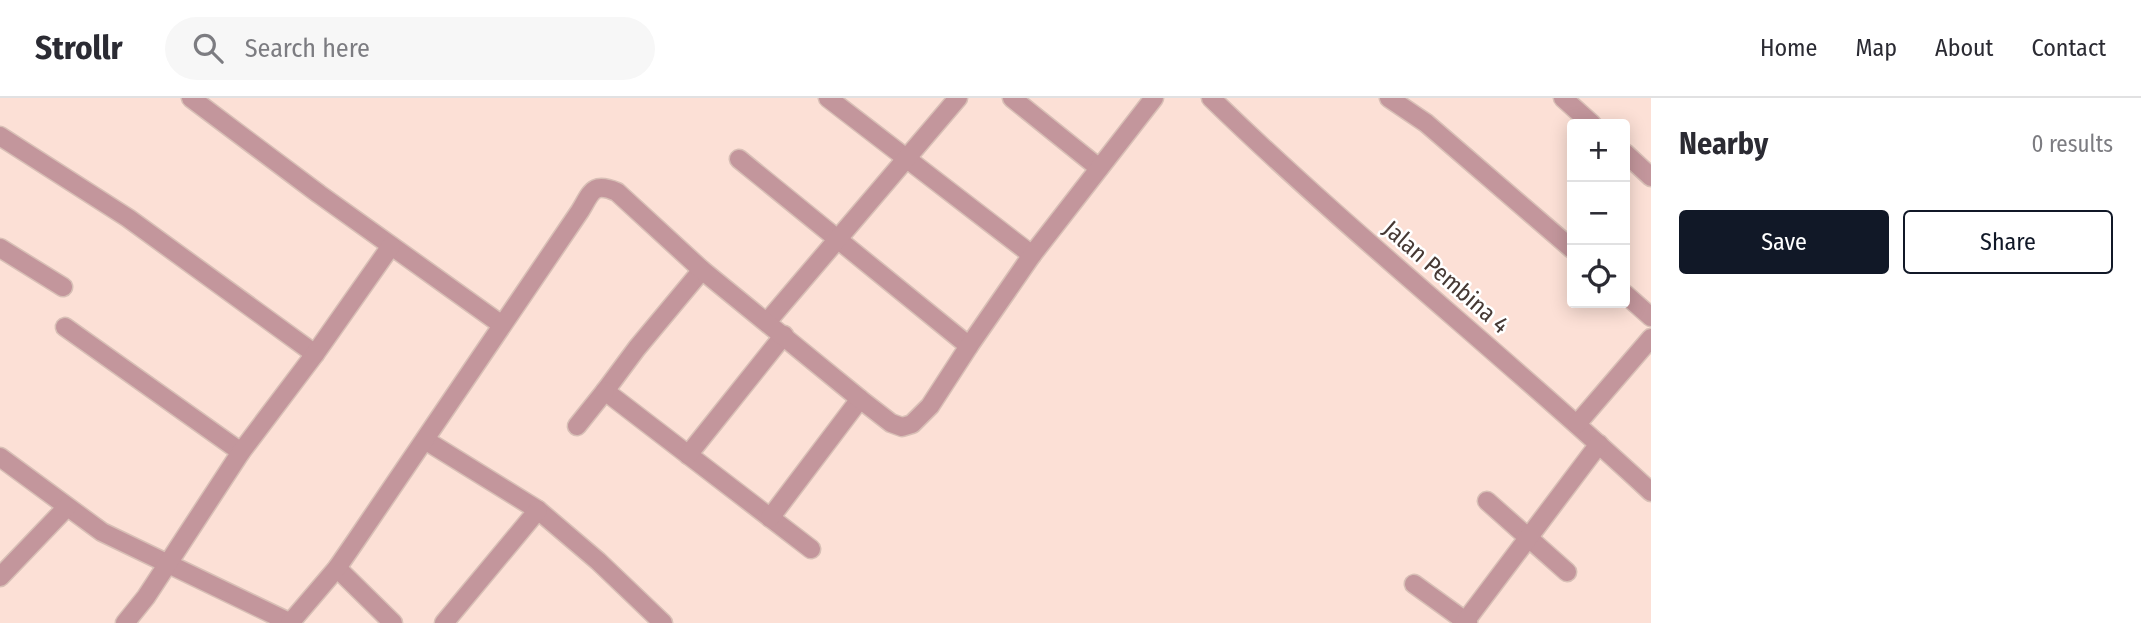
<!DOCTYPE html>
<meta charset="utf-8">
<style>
:root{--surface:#fff;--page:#f7f7f7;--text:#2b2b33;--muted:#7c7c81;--line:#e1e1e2;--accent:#111827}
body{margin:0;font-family:"Fira Sans Condensed",sans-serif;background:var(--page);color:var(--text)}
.controls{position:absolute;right:21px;top:21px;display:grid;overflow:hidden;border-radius:7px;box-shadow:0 4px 18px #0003}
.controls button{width:63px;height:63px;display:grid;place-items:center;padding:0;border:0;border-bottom:2px solid var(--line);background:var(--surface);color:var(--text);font:35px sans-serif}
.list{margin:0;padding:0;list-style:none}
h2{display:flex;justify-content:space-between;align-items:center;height:91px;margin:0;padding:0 28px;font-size:30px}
h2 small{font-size:23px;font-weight:400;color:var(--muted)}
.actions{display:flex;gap:14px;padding:21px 28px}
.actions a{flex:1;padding:16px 0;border:2px solid var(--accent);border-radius:7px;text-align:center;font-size:24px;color:var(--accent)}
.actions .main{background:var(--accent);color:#fff}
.icon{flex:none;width:38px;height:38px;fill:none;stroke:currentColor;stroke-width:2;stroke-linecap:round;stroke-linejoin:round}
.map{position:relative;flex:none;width:1651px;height:525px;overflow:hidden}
header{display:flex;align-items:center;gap:42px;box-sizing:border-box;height:98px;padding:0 35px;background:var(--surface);border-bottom:2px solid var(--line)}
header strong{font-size:33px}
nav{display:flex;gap:38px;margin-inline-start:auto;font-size:24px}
.search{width:490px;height:63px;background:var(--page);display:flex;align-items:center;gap:18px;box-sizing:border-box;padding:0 24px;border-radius:38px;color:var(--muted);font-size:26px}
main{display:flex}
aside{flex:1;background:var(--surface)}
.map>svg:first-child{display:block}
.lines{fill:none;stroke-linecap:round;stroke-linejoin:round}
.minor-casing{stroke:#d8bfb6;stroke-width:21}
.minor{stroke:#c3969c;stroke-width:18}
.labels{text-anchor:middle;stroke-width:5;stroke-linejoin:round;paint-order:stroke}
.street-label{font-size:24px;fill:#463934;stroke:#fff}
</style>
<header>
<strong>Strollr</strong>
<div class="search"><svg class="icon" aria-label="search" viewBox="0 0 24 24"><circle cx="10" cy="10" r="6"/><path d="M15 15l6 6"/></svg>Search here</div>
<nav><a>Home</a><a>Map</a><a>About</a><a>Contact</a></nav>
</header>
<main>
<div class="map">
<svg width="1651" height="525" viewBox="0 0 1651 525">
<rect width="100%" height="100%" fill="#fce0d6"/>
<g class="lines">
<g class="minor-casing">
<g id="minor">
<polyline points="191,0 319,96 502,227"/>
<polyline points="828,0 1032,157"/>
<polyline points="1012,0 1099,70"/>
<path d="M1211,0C1352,137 1507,260 1651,394"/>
<polyline points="1389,0 1426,25 1572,151"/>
<polyline points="1563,0 1592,26"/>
<polyline points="0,38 128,120 315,256"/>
<polyline points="1625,55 1651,79"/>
<polyline points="739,61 969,248"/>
<polyline points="0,150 63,189"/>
<polyline points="702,172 637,250 605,293 811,451"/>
<polyline points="1625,196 1651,219"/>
<polyline points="767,224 958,0"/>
<polyline points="65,229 241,354"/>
<polyline points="1577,326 1651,240"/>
<polyline points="577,328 605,293"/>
<polyline points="425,342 538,412 598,463 663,525"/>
<polyline points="688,357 784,237"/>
<polyline points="0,359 102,434 291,525"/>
<polyline points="1487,403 1567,474"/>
<polyline points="770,420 860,301"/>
<polyline points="337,470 393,525"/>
<polyline points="0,479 67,409"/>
<polyline points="1414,486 1468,525"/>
<polyline points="125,525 146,499 241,354 315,256 391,148"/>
<path d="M290,525L337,470L357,441L580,113C592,93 593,84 617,94L702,172L860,301L891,325L902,329L912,326L930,308L969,248L1032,157L1154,0"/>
<polyline points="444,525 538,412"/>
<polyline points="1464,525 1599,346"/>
</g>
</g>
<use href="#minor" class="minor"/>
</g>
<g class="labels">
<g class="street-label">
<text transform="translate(1446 179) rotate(41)" y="8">Jalan Pembina 4</text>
</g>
</g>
</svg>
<div class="controls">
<button>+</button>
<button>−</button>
<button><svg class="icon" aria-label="locate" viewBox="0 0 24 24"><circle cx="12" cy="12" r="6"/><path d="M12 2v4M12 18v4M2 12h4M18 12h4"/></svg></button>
</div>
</div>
<aside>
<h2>Nearby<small>0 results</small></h2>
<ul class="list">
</ul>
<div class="actions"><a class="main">Save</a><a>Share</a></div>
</aside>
</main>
